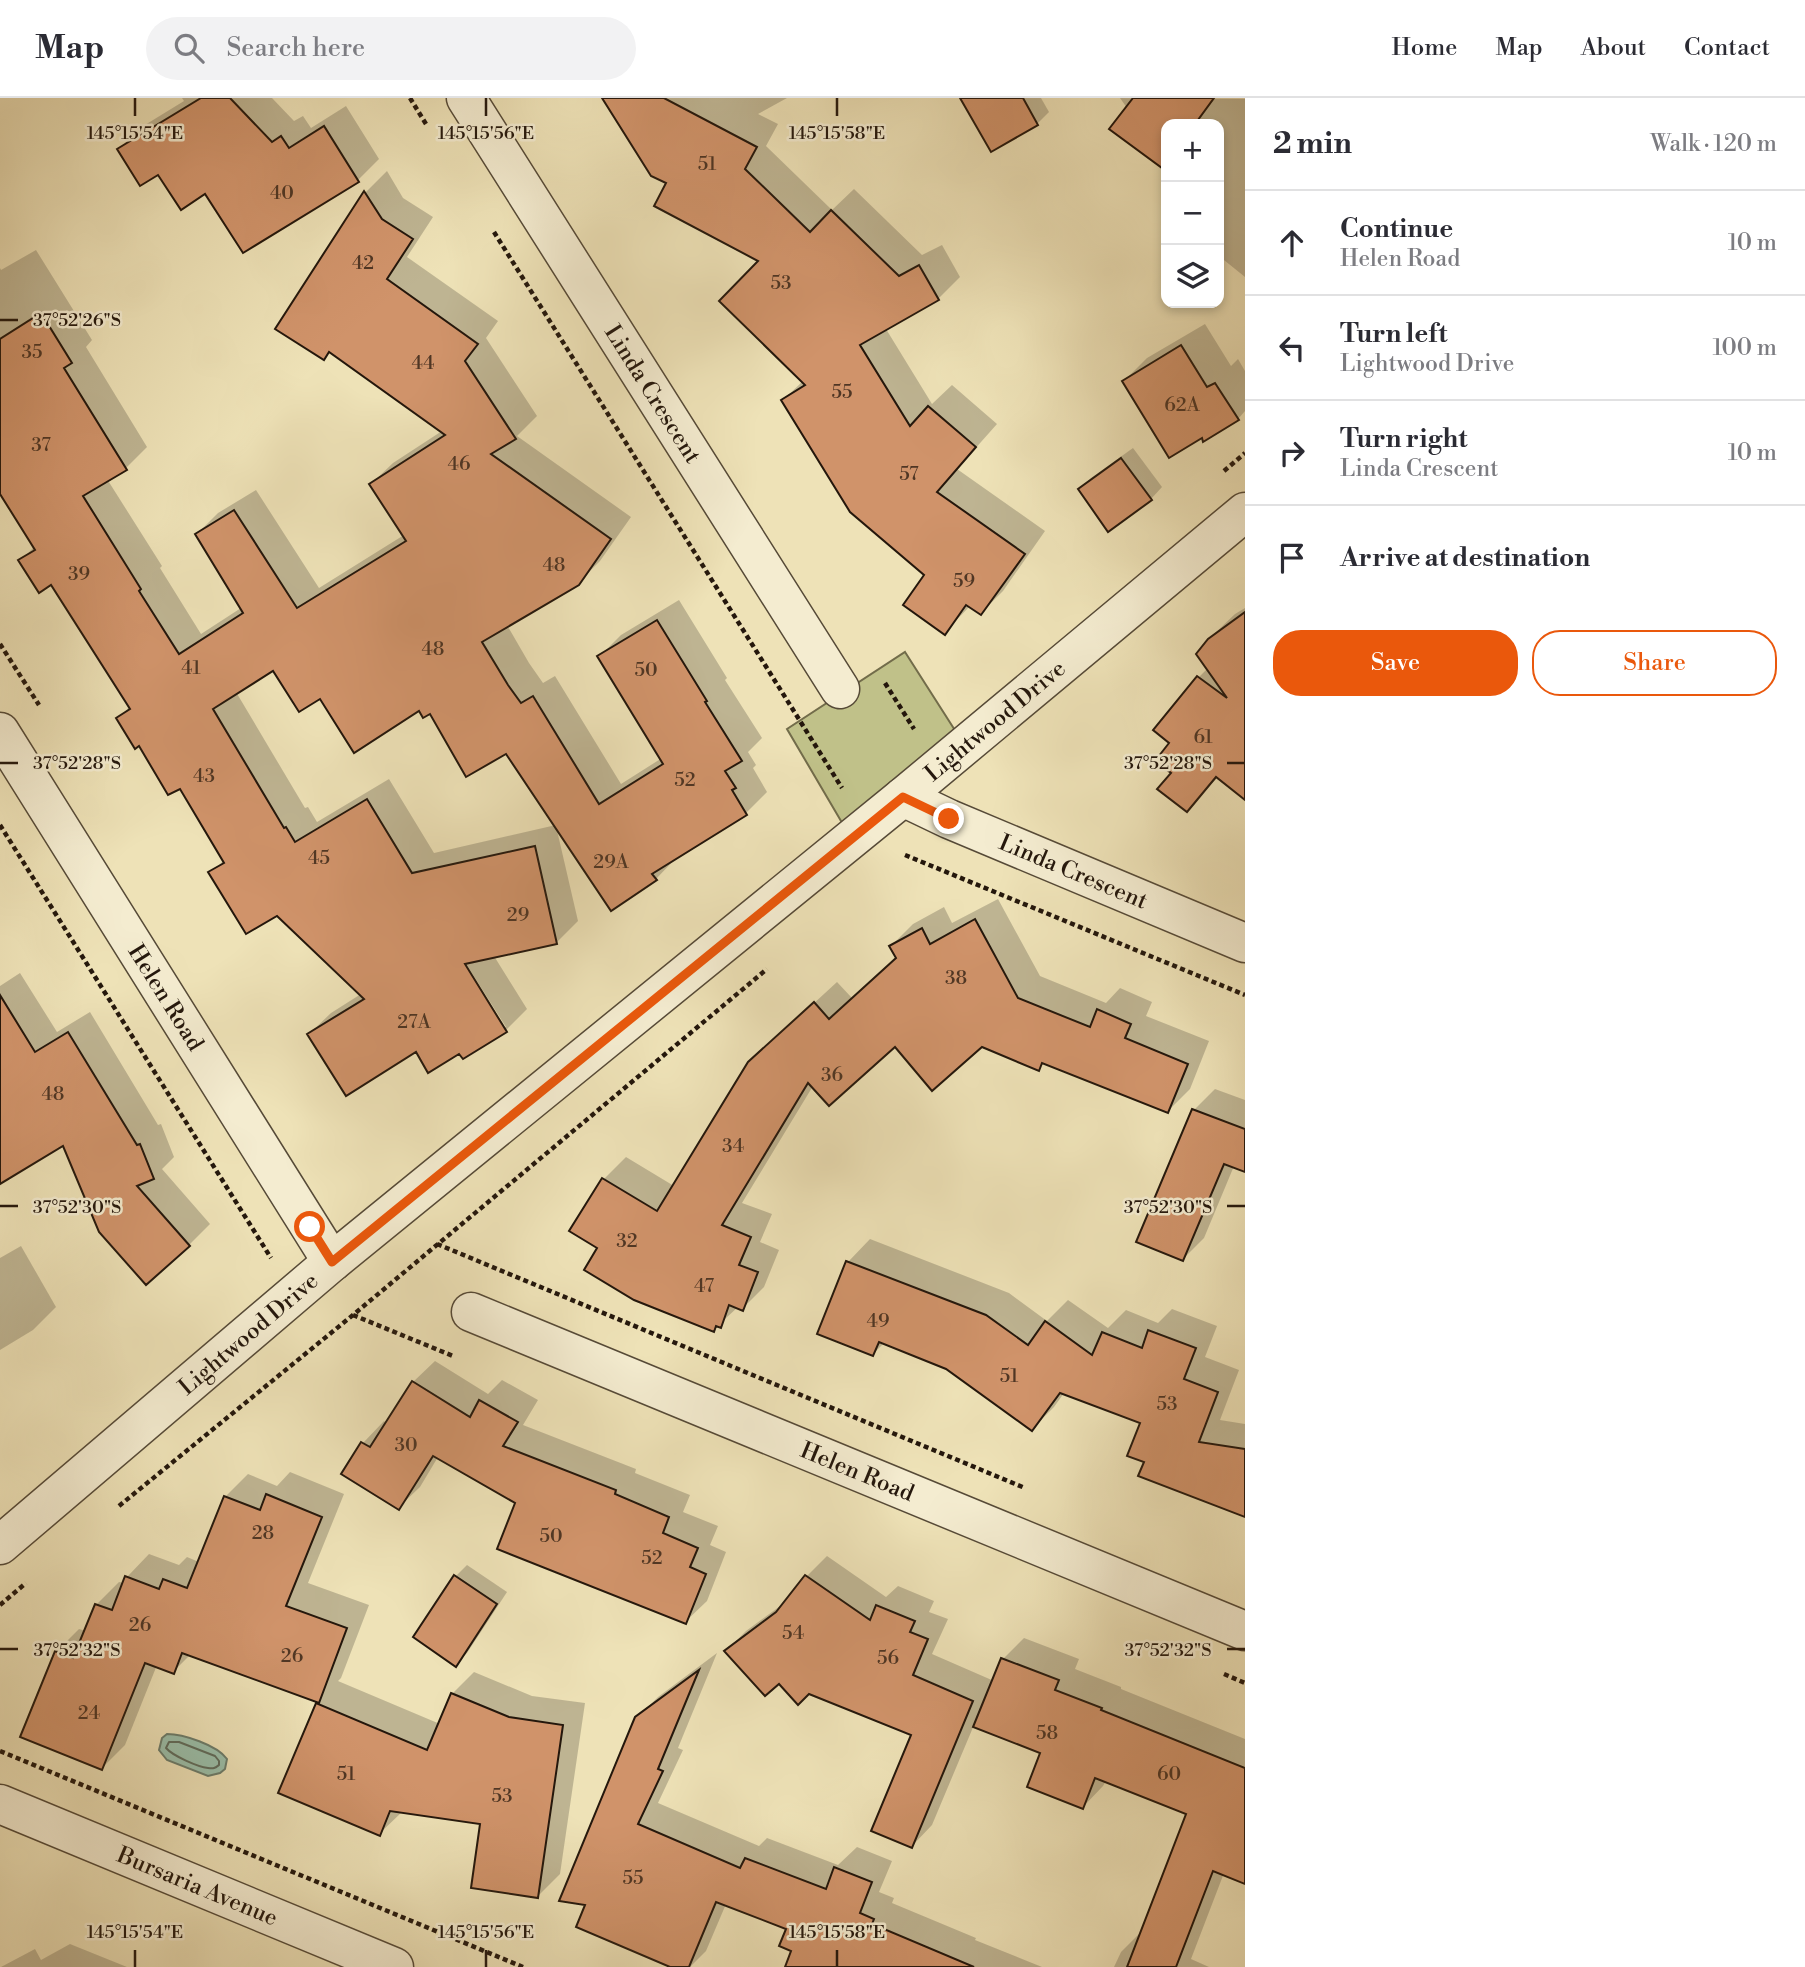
<!DOCTYPE html>
<meta charset="utf-8">
<style>
:root{--surface:#fff;--page:#f2f2f3;--text:#2b2b33;--muted:#7c7c81;--line:#e1e1e2;--accent:#ea580c}
body{margin:0;font-family:"Libre Bodoni",serif;background:var(--page);color:var(--text)}
.controls{position:absolute;right:21px;top:21px;display:grid;overflow:hidden;border-radius:14px;box-shadow:0 4px 10px #0003}
.controls button{width:63px;height:63px;display:grid;place-items:center;padding:0;border:0;border-bottom:2px solid var(--line);background:var(--surface);color:var(--text);font:35px sans-serif}
.stop{position:absolute;width:21px;height:21px;margin:-16px;border:5px solid #ea580c;border-radius:50%;background:#fff}
.stop.end{background:#ea580c;border-color:#fff;box-shadow:0 2px 7px #0008}
.list{margin:0;padding:0;list-style:none}
h2{display:flex;justify-content:space-between;align-items:center;height:91px;margin:0;padding:0 28px;font-size:30px}
h2 small{font-size:23px;font-weight:400;color:var(--muted)}
.list li{display:grid;grid-template-columns:46px 1fr auto;gap:21px;align-items:center;box-sizing:border-box;height:105px;padding:0 28px;border-top:2px solid var(--line)}
.list b{display:block;font-size:26px;white-space:nowrap}
.list p{margin:0;font-size:23px;white-space:nowrap;color:var(--muted)}
.list em{font-size:23px;font-style:normal;color:var(--muted)}
.actions{display:flex;gap:14px;padding:21px 28px}
.actions a{flex:1;padding:16px 0;border:2px solid var(--accent);border-radius:28px;text-align:center;font-size:24px;color:var(--accent)}
.actions .main{background:var(--accent);color:#fff}
.icon{flex:none;width:38px;height:38px;fill:none;stroke:currentColor;stroke-width:2;stroke-linecap:round;stroke-linejoin:round}
.map{position:relative;flex:none;width:1245px;height:1869px;overflow:hidden}
header{display:flex;align-items:center;gap:42px;box-sizing:border-box;height:98px;padding:0 35px;background:var(--surface);border-bottom:2px solid var(--line)}
header strong{font-size:33px}
nav{display:flex;gap:38px;margin-inline-start:auto;font-size:24px}
.search{width:490px;height:63px;background:var(--page);display:flex;align-items:center;gap:18px;box-sizing:border-box;padding:0 24px;border-radius:38px;color:var(--muted);font-size:26px}
main{display:flex}
aside{flex:1;background:var(--surface)}
.map>svg:first-child{display:block}
.green{fill:#c0c189;stroke:#726c4a;stroke-width:2}
.water{fill:#9abfaa;stroke:#6b7c6b;stroke-width:2}
.shadow{fill:#0003;fill-rule:evenodd}
.lines{fill:none;stroke-linecap:round;stroke-linejoin:round}
.shore{stroke:#5f6b5b;stroke-width:2}
.building{fill:#d0936a;stroke:#24170c;stroke-width:2}
.street-casing{stroke:#564a37;stroke-width:41}
.path{stroke:#24170c;stroke-width:4.5;stroke-dasharray:5 3.5;stroke-linecap:butt}
.street{stroke:#f4ecd0;stroke-width:38}
.route{stroke:#ea580c;stroke-width:9}
.ticks{fill:none;stroke:#24170c;stroke-width:2.5}
.labels{text-anchor:middle;stroke-width:5;stroke-linejoin:round;paint-order:stroke}
.number-label{font-size:19px;fill:#4f3624}
.street-label{font-size:23px;fill:#24170c;stroke:#f4ecd0}
.ticks-label{font-size:18px;text-anchor:middle;fill:#24170c;stroke:#f4ecd0;stroke-width:5;stroke-linejoin:round;paint-order:stroke}
</style>
<header>
<strong>Map</strong>
<div class="search"><svg class="icon" aria-label="search" viewBox="0 0 24 24"><circle cx="10" cy="10" r="6"/><path d="M15 15l6 6"/></svg>Search here</div>
<nav><a>Home</a><a>Map</a><a>About</a><a>Contact</a></nav>
</header>
<main>
<div class="map">
<svg width="1245" height="1869" viewBox="0 0 1245 1869">
<rect width="100%" height="100%" fill="#eee2b7"/>
<filter id="stains"><feTurbulence type="fractalNoise" baseFrequency=".00286" numOctaves="4"/><feColorMatrix values="0 0 0 0 .2 0 0 0 0 .09 0 0 0 0 .02 0 0 0 .5 -.17"/></filter>
<radialGradient id="worn" r=".72"><stop offset=".6" stop-color="#630" stop-opacity="0"/><stop offset="1" stop-color="#630" stop-opacity=".3"/></radialGradient>
<polygon class="green" points="905,554 965,648 851,740 787,631"/>
<path class="water" d="M167,1636C183,1636 217,1647 227,1661L225,1671L220,1675L208,1678L167,1662L159,1652L162,1640Z"/>
<g class="shadow">
<polygon points="182,0 272,0 294,23 303,18 311,30 346,8 379,61 358,82 159,75 119,51 140,30 184,3"/>
<polygon points="604,0 787,0 758,16 778,26 766,48 832,112 854,91 922,157 942,147 960,179 938,201 886,231 932,306 952,287 997,326 957,371 1045,433 1003,493 981,515 970,508 945,534 927,477 783,302 803,283 761,162 668,84"/>
<polygon points="973,0 1041,0 1049,14 1037,26 992,52"/>
<polygon points="1120,0 1245,1 1245,179 1219,158 1219,26 1166,26 1166,71 1112,31 1127,10"/>
<path d="M387,73L403,100L433,119L407,159L498,223L486,240L537,318L517,338L631,419L600,463L578,485L507,527L529,565L543,585L555,578L621,686L662,660L599,559L621,537L679,502L727,580L725,582L762,640L748,654L756,667L753,670L767,694L746,715L677,759L656,781L556,728L578,823L557,844L494,858L527,911L506,932L460,954L417,952L309,936L331,915L361,896L277,816L211,775L224,762L181,688L118,621L130,608L52,485L20,463L35,448L0,393V170L1,172L36,152L92,242L86,249L147,349L126,370L107,381L162,468L160,470L201,536L241,510L197,436L218,415L256,392L319,490L404,437L371,386L393,365L442,333L330,253L323,260L277,231L366,94ZM273,570L321,599L431,614L506,653L556,727L434,755L389,681L317,724L308,709L305,710L236,594ZM461,858L506,929H502L458,860Z"/>
<polygon points="1205,226 1231,268 1238,261 1245,273 1245,313 1238,321 1124,283 1147,260"/>
<polygon points="1133,350 1162,389 1151,401 1080,392 1091,380"/>
<polygon points="1245,510 1245,566 1218,679 1187,712 1173,674 1172,645 1198,580 1208,570 1213,537 1235,516"/>
<polygon points="998,801 1040,878 1106,905 1120,890 1152,904 1146,918 1209,943 1190,991 1168,1013 1045,964 1039,971 982,947 895,946 813,988 742,1105 772,1116 760,1144 779,1152 764,1189 742,1211 738,1209 713,1232 600,1149 572,1133 604,1081 626,1059 674,1088 749,965 837,884 852,900 897,859 891,848 913,826 944,809 952,825"/>
<polygon points="20,875 57,934 90,914 158,1027 161,1026 174,1059 162,1071 210,1126 189,1147 64,1045 0,1084 0,888"/>
<polygon points="1215,991 1245,1002 1245,1072 1234,1068 1204,1140 1183,1161 1194,1012"/>
<polygon points="870,1141 1009,1195 1047,1223 1068,1202 1108,1230 1126,1212 1158,1225 1172,1211 1217,1228 1205,1259 1239,1272 1220,1322 1245,1326 1245,1414 1146,1363 1142,1324 1064,1295 1054,1309 1032,1331 947,1270 885,1244 873,1256 819,1235 848,1164"/>
<polygon points="21,1148 56,1209 33,1232 0,1252 0,1160"/>
<polygon points="435,1263 488,1296 502,1282 538,1302 523,1327 636,1371 635,1375 690,1397 683,1414 718,1428 710,1447 726,1454 707,1503 685,1524 517,1404 438,1359 420,1389 398,1410 344,1376 363,1345 384,1323 386,1325 413,1284"/>
<path d="M290,1374L344,1396L308,1485L369,1507L341,1580L338,1583L440,1626L452,1596L474,1574L532,1598L585,1605L560,1776L538,1798L482,1724L402,1714L379,1736L317,1606L320,1603L191,1556L173,1574L157,1567L125,1647L102,1670L56,1554L79,1531L86,1533L96,1507L119,1484L124,1485L127,1479L149,1456L179,1467L187,1459L199,1464L225,1399L248,1376L277,1388ZM65,1555L82,1562L81,1565L65,1559Z"/>
<polygon points="827,1458 886,1499 898,1488 934,1503 929,1514 948,1521 932,1556 994,1583 1003,1561 1024,1540 1079,1561 1075,1571 1121,1589 1121,1591 1245,1641 1245,1784 1224,1775 1191,1861 1209,1869 1114,1869 1121,1854 1142,1833 1189,1715 1106,1683 1103,1688 1083,1709 1043,1655 974,1627 932,1727 912,1748 913,1636 779,1584 726,1553 746,1533 787,1503 807,1478"/>
<polygon points="467,1467 507,1494 467,1555 455,1566 415,1539 456,1478"/>
<polygon points="717,1555 678,1650 683,1652 658,1705 759,1748 767,1740 838,1767 857,1749 892,1763 879,1794 894,1800 892,1805 976,1840 975,1842 1042,1869 787,1869 794,1852 789,1830 726,1806 706,1853 690,1869 675,1869 588,1805 637,1620 658,1599"/>
<polygon points="70,1846 127,1869 1,1869 35,1851 41,1862"/>
</g>
<g class="lines">
<path class="shore" d="M169,1644H179L215,1658L219,1663V1667C215,1670 214,1671 208,1670C198,1669 173,1658 166,1650Z"/>
</g>
<g class="building">
<polygon points="201,0 230,0 272,44 281,38 289,50 324,28 359,84 243,155 205,96 181,112 158,77 140,88 117,51"/>
<polygon points="602,0 664,0 757,49 745,71 810,134 831,112 899,178 919,167 939,202 860,247 910,328 928,308 976,349 937,394 1025,456 981,517 966,507 945,537 903,507 924,477 850,414 781,302 805,287 719,203 758,163 654,108 666,85 651,78"/>
<polygon points="960,0 1023,0 1038,27 991,54"/>
<polygon points="1133,0 1214,0 1195,26 1166,26 1166,64 1162,70 1109,31"/>
<polygon points="364,93 382,121 413,141 387,181 478,246 465,263 516,341 491,356 611,441 579,487 482,544 508,587 521,605 533,598 599,706 663,666 597,558 657,522 707,603 705,604 742,663 725,673 736,690 732,692 747,717 652,776 657,782 611,813 506,656 466,679 430,616 423,620 419,613 354,655 320,601 299,614 273,573 213,611 284,730 286,729 295,744 367,701 412,775 535,748 557,846 465,866 507,934 463,961 459,956 428,975 416,954 346,998 307,936 364,901 277,818 246,836 208,774 224,765 180,691 168,697 139,648 135,651 116,620 130,611 51,487 39,495 18,462 35,452 0,396 0,241 41,215 72,265 64,270 127,372 83,398 141,491 139,493 179,556 243,515 195,436 234,412 297,510 406,443 369,386 445,337 329,254 324,262 275,231"/>
<polygon points="1181,247 1207,289 1215,285 1239,322 1203,344 1202,340 1169,360 1122,283"/>
<polygon points="1121,360 1152,402 1108,434 1078,391"/>
<polygon points="1245,514 1245,702 1216,679 1187,714 1157,691 1171,675 1155,663 1169,645 1153,632 1197,578 1227,600 1196,556 1208,541"/>
<polygon points="975,821 1018,900 1090,929 1097,911 1131,926 1125,940 1188,966 1168,1015 1042,965 1039,973 982,949 932,993 895,949 829,1008 808,985 722,1127 751,1139 739,1167 758,1174 743,1213 729,1207 721,1230 716,1228 714,1234 634,1202 584,1172 597,1150 569,1133 602,1080 657,1113 748,964 814,904 829,921 896,860 889,848 922,830 930,846"/>
<polygon points="0,897 35,954 68,934 137,1047 140,1046 154,1081 137,1088 190,1148 146,1187 99,1134 63,1048 0,1086"/>
<polygon points="1192,1011 1245,1031 1245,1074 1224,1066 1183,1163 1136,1144"/>
<polygon points="846,1163 986,1217 1028,1247 1045,1223 1092,1257 1102,1234 1142,1250 1148,1232 1196,1250 1184,1281 1218,1294 1199,1344 1245,1351 1245,1419 1138,1378 1144,1364 1127,1358 1140,1325 1060,1295 1032,1333 946,1271 879,1244 873,1258 817,1236"/>
<polygon points="412,1283 470,1319 479,1302 518,1324 503,1348 616,1392 615,1396 669,1419 663,1435 698,1450 690,1469 706,1476 686,1526 497,1451 515,1405 433,1358 399,1412 341,1376 361,1344 370,1349"/>
<polygon points="266,1396 322,1419 286,1508 347,1530 319,1605 182,1555 174,1576 145,1565 102,1672 20,1639 55,1553 73,1560 95,1506 112,1512 125,1478 159,1491 163,1481 187,1490 224,1398 260,1412"/>
<polygon points="454,1477 497,1506 456,1569 413,1539"/>
<polygon points="805,1477 870,1522 876,1507 915,1523 910,1534 928,1541 913,1577 973,1603 912,1750 871,1733 911,1637 809,1596 798,1607 779,1586 765,1598 724,1553 776,1514"/>
<polygon points="1001,1560 1059,1582 1055,1592 1102,1610 1101,1612 1245,1670 1245,1786 1213,1773 1176,1869 1127,1869 1186,1716 1095,1680 1083,1711 1027,1689 1040,1655 973,1629"/>
<polygon points="699,1572 658,1671 663,1673 638,1726 740,1770 745,1760 826,1791 834,1769 872,1784 860,1815 874,1821 872,1826 974,1869 785,1869 791,1853 779,1848 786,1831 716,1804 689,1869 670,1869 576,1829 585,1807 559,1803 635,1619"/>
<polygon points="451,1595 509,1619 563,1627 538,1800 471,1790 480,1726 390,1713 380,1738 278,1695 316,1605 427,1652"/>
</g>
<g class="lines">
<g class="street-casing">
<g id="street">
<path id="s1" d="M466,0L840,591"/>
<path id="s2" d="M0,634L332,1164"/>
<path id="s3" d="M903,699L949,721L1245,845"/>
<path id="s4" d="M471,1214L1245,1533"/>
<path id="s5" d="M0,1447L332,1164L903,699L1245,414"/>
<path id="s6" d="M0,1706L394,1869"/>
</g>
</g>
<g class="path">
<polyline points="410,0 426,26"/>
<polyline points="494,134 842,690"/>
<polyline points="1224,373 1245,355"/>
<polyline points="0,546 39,607"/>
<polyline points="885,585 914,631"/>
<polyline points="0,727 271,1160"/>
<polyline points="905,757 1245,897"/>
<polyline points="437,1146 1025,1390"/>
<polyline points="353,1217 453,1258"/>
<polyline points="119,1408 353,1217 767,871"/>
<polyline points="0,1507 26,1485"/>
<polyline points="1224,1576 1245,1585"/>
<polyline points="0,1653 523,1869"/>
</g>
<use href="#street" class="street"/>
</g>
<g class="lines">
<polyline class="route" points="310,1129 332,1164 903,699 949,721"/>
</g>
<path class="ticks" d="M135,0V18M486,0V18M837,0V18M0,222H18M0,665H18M1227,665H1245M0,1108H18M1227,1108H1245M0,1551H18M1227,1551H1245M135,1852V1869M486,1852V1869M837,1852V1869"/>
<g class="labels">
<g class="number-label">
<text x="707" y="72">51</text>
<text x="282" y="101">40</text>
<text x="363" y="171">42</text>
<text x="781" y="191">53</text>
<text x="32" y="260">35</text>
<text x="423" y="271">44</text>
<text x="842" y="300">55</text>
<text x="1182" y="313">62A</text>
<text x="41" y="353">37</text>
<text x="459" y="372">46</text>
<text x="909" y="382">57</text>
<text x="554" y="473">48</text>
<text x="79" y="482">39</text>
<text x="964" y="489">59</text>
<text x="433" y="557">48</text>
<text x="191" y="576">41</text>
<text x="646" y="578">50</text>
<text x="1203" y="645">61</text>
<text x="204" y="684">43</text>
<text x="685" y="688">52</text>
<text x="319" y="766">45</text>
<text x="611" y="770">29A</text>
<text x="518" y="823">29</text>
<text x="956" y="886">38</text>
<text x="414" y="930">27A</text>
<text x="832" y="983">36</text>
<text x="53" y="1002">48</text>
<text x="733" y="1054">34</text>
<text x="627" y="1149">32</text>
<text x="704" y="1194">47</text>
<text x="878" y="1229">49</text>
<text x="1009" y="1284">51</text>
<text x="1167" y="1312">53</text>
<text x="406" y="1353">30</text>
<text x="263" y="1441">28</text>
<text x="551" y="1444">50</text>
<text x="652" y="1466">52</text>
<text x="140" y="1533">26</text>
<text x="793" y="1541">54</text>
<text x="292" y="1564">26</text>
<text x="888" y="1566">56</text>
<text x="89" y="1621">24</text>
<text x="1047" y="1641">58</text>
<text x="346" y="1682">51</text>
<text x="1169" y="1682">60</text>
<text x="502" y="1704">53</text>
<text x="633" y="1786">55</text>
</g>
<g class="street-label">
<text dy="8" stroke="none"><textPath href="#s1" startOffset="350">Linda Crescent</textPath></text>
<text dy="8" stroke="none"><textPath href="#s5" startOffset="1292">Lightwood Drive</textPath></text>
<text dy="8" stroke="none"><textPath href="#s3" startOffset="186">Linda Crescent</textPath></text>
<text dy="8" stroke="none"><textPath href="#s2" startOffset="313">Helen Road</textPath></text>
<text dy="8" stroke="none"><textPath href="#s5" startOffset="326">Lightwood Drive</textPath></text>
<text dy="8" stroke="none"><textPath href="#s4" startOffset="418">Helen Road</textPath></text>
<text dy="8" stroke="none"><textPath href="#s6" startOffset="214">Bursaria Avenue</textPath></text>
</g>
</g>
<g class="ticks-label">
<text x="135" y="41">145°15'54"E</text>
<text x="486" y="41">145°15'56"E</text>
<text x="837" y="41">145°15'58"E</text>
<text x="77" y="228">37°52'26"S</text>
<text x="77" y="671">37°52'28"S</text>
<text x="1168" y="671">37°52'28"S</text>
<text x="77" y="1115">37°52'30"S</text>
<text x="1168" y="1115">37°52'30"S</text>
<text x="77" y="1558">37°52'32"S</text>
<text x="1168" y="1558">37°52'32"S</text>
<text x="135" y="1840">145°15'54"E</text>
<text x="486" y="1840">145°15'56"E</text>
<text x="837" y="1840">145°15'58"E</text>
</g>
<rect width="100%" height="100%" filter="url(#stains)"/>
<rect width="100%" height="100%" fill="url(#worn)"/>
</svg>
<div class="controls">
<button>+</button>
<button>−</button>
<button><svg class="icon" aria-label="layers" viewBox="0 0 24 24"><path d="M12 4l9 5-9 5-9-5zM3 14l9 5 9-5"/></svg></button>
</div>
<div class="stop" style="left:310px;top:1129px"></div>
<div class="stop end" style="left:949px;top:721px"></div>
</div>
<aside>
<h2>2 min<small>Walk · 120 m</small></h2>
<ul class="list">
<li><svg class="icon" aria-label="ahead" viewBox="0 0 24 24"><path d="M12 20V5M6 11l6-6 6 6"/></svg><div><b>Continue</b><p>Helen Road</p></div><em>10 m</em></li>
<li><svg class="icon" aria-label="left" viewBox="0 0 24 24"><path d="M17 20v-9H6M10 6l-5 5 5 5"/></svg><div><b>Turn left</b><p>Lightwood Drive</p></div><em>100 m</em></li>
<li><svg class="icon" aria-label="right" viewBox="0 0 24 24"><path d="M7 20v-9h11M14 6l5 5-5 5"/></svg><div><b>Turn right</b><p>Linda Crescent</p></div><em>10 m</em></li>
<li><svg class="icon" aria-label="arrive" viewBox="0 0 24 24"><path d="M6 21V4h12l-3 4 3 4H6"/></svg><div><b>Arrive at destination</b></div></li>
</ul>
<div class="actions"><a class="main">Save</a><a>Share</a></div>
</aside>
</main>
